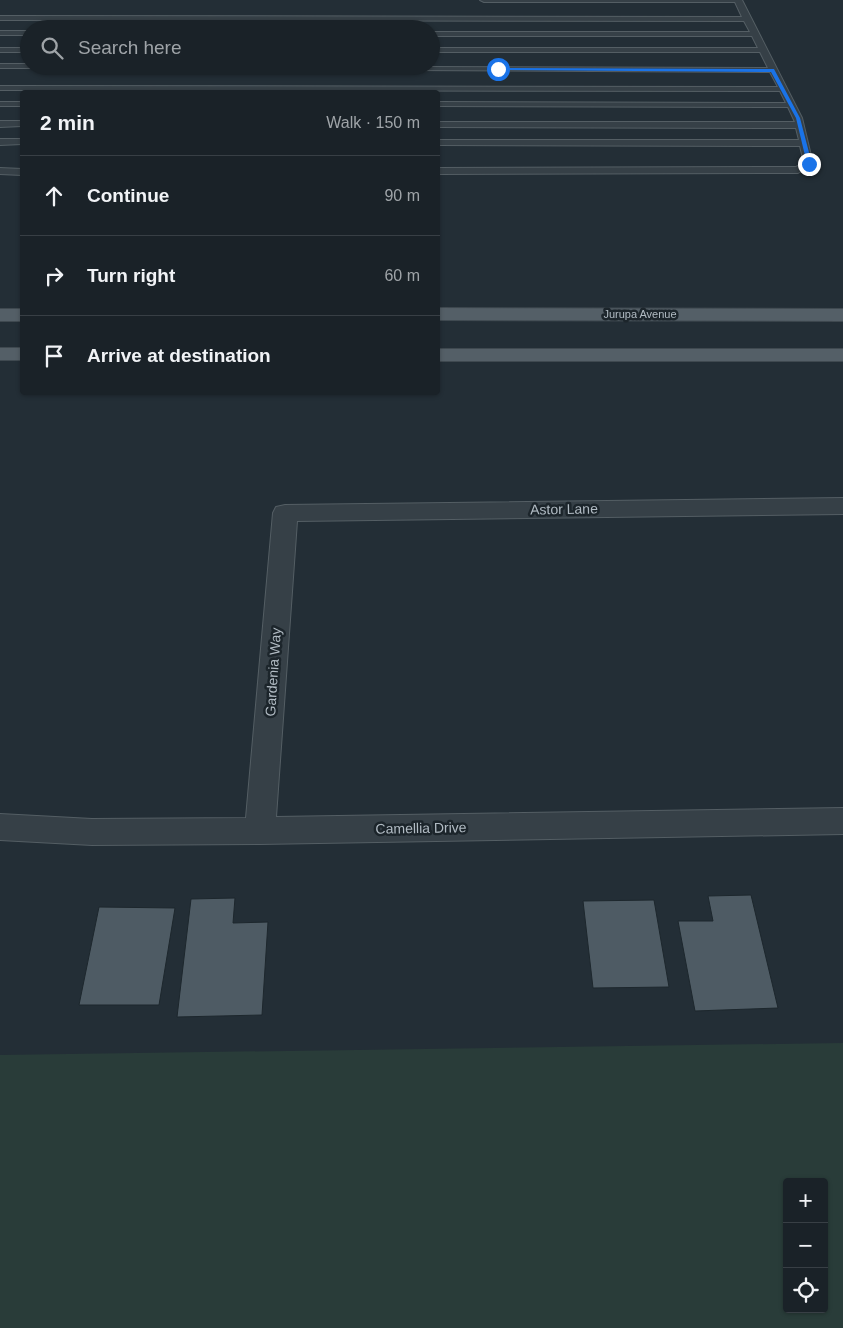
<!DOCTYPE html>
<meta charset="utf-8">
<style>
:root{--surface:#1a2228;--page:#232a30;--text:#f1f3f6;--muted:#9fa4a8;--line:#383f45}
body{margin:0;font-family:Arial,sans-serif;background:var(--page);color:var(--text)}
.controls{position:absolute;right:15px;bottom:15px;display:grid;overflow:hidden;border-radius:5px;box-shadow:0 1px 4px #0004}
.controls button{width:45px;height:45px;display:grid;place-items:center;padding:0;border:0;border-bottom:1px solid var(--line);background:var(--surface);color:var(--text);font:25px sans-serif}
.stop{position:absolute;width:15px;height:15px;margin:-11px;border:4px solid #1a73e8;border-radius:50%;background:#fff}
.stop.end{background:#1a73e8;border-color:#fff;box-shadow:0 1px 5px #0008}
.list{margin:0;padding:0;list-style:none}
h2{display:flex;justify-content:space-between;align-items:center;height:65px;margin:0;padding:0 20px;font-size:21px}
h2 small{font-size:16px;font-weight:400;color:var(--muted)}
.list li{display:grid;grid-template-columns:32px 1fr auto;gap:15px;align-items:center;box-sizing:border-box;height:80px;padding:0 20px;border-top:1px solid var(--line)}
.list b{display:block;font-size:19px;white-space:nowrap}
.list em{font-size:16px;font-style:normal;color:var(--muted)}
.icon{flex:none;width:28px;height:28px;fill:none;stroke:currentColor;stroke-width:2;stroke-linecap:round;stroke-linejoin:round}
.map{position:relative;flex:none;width:843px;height:1328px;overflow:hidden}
.search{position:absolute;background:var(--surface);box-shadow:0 1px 4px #0004;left:20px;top:20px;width:420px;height:55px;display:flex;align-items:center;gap:12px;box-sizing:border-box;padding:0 18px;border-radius:28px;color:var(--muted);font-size:19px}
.panel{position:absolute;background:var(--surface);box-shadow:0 1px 4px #0004;left:20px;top:90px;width:420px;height:305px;border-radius:5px}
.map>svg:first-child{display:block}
.green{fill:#293c39;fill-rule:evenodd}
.building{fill:#4e5b64;stroke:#1d272d}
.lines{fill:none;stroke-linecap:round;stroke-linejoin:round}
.service-casing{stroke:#545e64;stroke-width:2}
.minor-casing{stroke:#545e64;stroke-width:2}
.primary-casing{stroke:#3f4950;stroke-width:2}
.service{fill:#364047;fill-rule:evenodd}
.minor{fill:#364047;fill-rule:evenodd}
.primary{fill:#545f67;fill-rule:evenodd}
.route{fill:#1a73e8}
.labels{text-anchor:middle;stroke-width:5;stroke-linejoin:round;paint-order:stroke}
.far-street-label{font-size:11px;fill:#b1bbc3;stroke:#1c252b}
.street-label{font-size:14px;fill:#b1bbc3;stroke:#1c252b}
</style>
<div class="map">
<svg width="843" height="1328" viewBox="0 0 843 1328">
<rect width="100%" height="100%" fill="#232e36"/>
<path class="green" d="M843,1043V1328H0V1055ZM787,1182H824V1309H787Z"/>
<g class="building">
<polygon points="751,895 778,1008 695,1011 678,921 713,921 708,896"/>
<polygon points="235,898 233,923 268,922 262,1015 177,1017 191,899"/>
<polygon points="654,900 669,987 593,988 583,901"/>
<polygon points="99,907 175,908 159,1005 79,1005"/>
</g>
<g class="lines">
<g class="service-casing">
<g id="service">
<polygon points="480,0 742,0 802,118 813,164 798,173 438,174 438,168 796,167 804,163 800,146 438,145 438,140 799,140 796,128 438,127 438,122 795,122 788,107 438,106 438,102 786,103 780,91 0,90 0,86 778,87 770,72 47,68 43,66 768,68 760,52 431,52 431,48 758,48 752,36 431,36 431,32 750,32 744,21 0,20 0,16 742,17 735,2 484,2"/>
<rect x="0" y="31" width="29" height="4"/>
<rect x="0" y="48" width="29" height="4"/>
<polygon points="0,64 29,64 29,66 33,66 29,68 0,68"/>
<rect x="0" y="102" width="22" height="4"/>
<polygon points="0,121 22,121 22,126 0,127"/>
<polygon points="0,139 22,139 22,144 0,145"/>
<polygon points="0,168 22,169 22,175 0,174"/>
</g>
</g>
<g class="minor-casing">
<polygon id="minor" points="843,498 843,514 297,521 276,817 843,808 843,834 260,844 92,845 0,840 0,814 92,819 246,818 273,513 276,507 285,505"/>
</g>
<g class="primary-casing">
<g id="primary">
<polygon points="438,308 843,309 843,321 438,320"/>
<rect x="0" y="309" width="22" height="12"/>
<rect x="0" y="348" width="22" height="12"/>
<rect x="438" y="349" width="405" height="12"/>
</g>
</g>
<use href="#service" class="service"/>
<use href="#minor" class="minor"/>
<use href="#primary" class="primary"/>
</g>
<polygon class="route" points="496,68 774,69 800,118 812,164 809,165 807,164 796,118 771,72 498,70"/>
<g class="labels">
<g class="far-street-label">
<text x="640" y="318">Jurupa Avenue</text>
</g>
<g class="street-label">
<text transform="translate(564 509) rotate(-1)" y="5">Astor Lane</text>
<text transform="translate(273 672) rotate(-86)" y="5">Gardenia Way</text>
<text transform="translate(421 828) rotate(-1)" y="5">Camellia Drive</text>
</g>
</g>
</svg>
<div class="controls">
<button>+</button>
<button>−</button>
<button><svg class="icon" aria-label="locate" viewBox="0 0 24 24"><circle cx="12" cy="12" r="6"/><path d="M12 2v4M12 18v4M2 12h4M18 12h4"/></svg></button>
</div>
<div class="stop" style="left:498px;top:69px"></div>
<div class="stop end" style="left:809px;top:164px"></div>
<div class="search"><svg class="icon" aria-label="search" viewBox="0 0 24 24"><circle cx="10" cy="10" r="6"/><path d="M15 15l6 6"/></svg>Search here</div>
<section class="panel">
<h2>2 min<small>Walk · 150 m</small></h2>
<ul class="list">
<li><svg class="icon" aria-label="ahead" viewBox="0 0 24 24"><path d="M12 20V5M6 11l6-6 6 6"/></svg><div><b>Continue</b></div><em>90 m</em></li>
<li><svg class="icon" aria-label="right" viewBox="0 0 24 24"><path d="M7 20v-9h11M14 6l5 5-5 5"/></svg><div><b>Turn right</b></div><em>60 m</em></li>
<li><svg class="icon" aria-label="arrive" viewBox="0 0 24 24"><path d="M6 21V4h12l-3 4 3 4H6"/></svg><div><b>Arrive at destination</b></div></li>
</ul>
</section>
</div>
